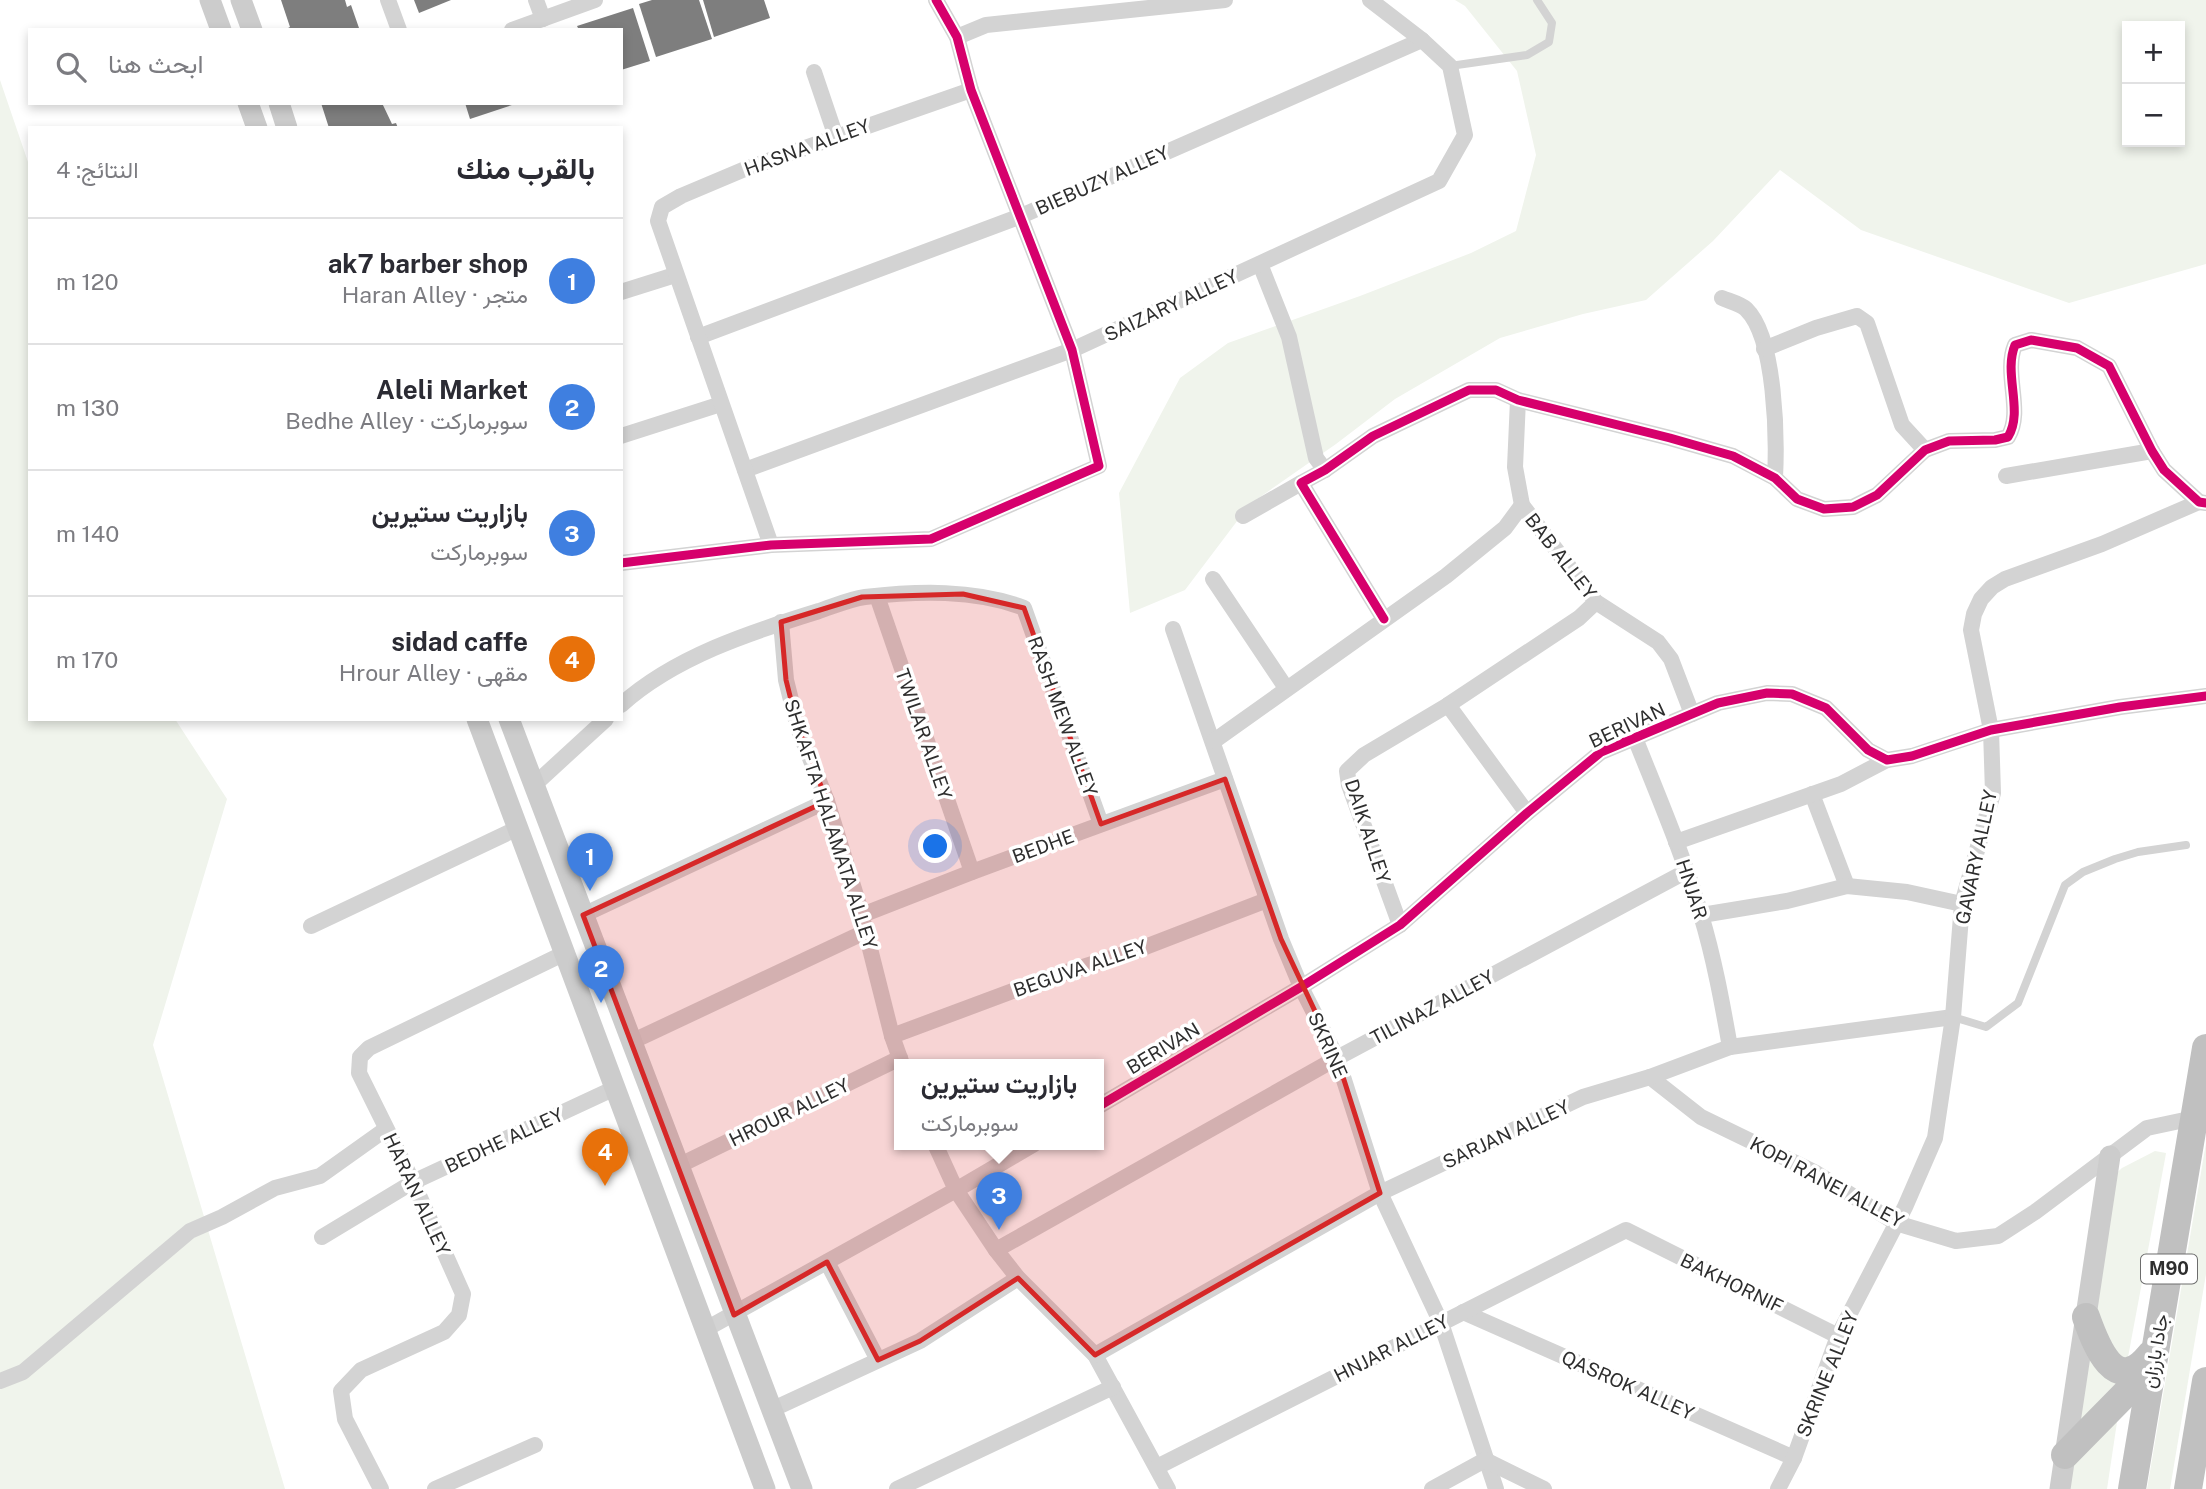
<!DOCTYPE html>
<html lang="ar">
<meta charset="utf-8">
<style>
:root{--surface:#fff;--page:#f2f2f3;--text:#2b2b33;--muted:#7c7c81;--line:#e1e1e2;--accent:#777}
body{margin:0;font-family:"Public Sans",Vazirmatn,sans-serif;background:var(--page);color:var(--text);direction:rtl}
.controls{position:absolute;right:21px;top:21px;display:grid;overflow:hidden;border-radius:0px;box-shadow:0 4px 10px #0003}
.controls button{width:63px;height:63px;display:grid;place-items:center;padding:0;border:0;border-bottom:2px solid var(--line);background:var(--surface);color:var(--text);font:35px sans-serif}
.you{position:absolute;left:936px;top:847px;width:24px;height:24px;margin:-18px;border:5px solid #fff;border-radius:50%;background:#1a73e8;box-shadow:0 0 0 10px #1a73e833}
.badge{display:grid;place-items:center;width:46px;height:46px;border-radius:50%;background:var(--accent);color:#fff;font-size:23px;font-weight:700}
.pin{position:absolute;translate:-50% -58px;filter:drop-shadow(0 2px 4px #0008)}
.pin::after{content:'';position:absolute;top:37px;width:24px;height:21px;background:inherit;clip-path:polygon(0 0,100% 0,50% 100%)}
.popup{position:absolute;left:894px;top:1059px;width:210px;height:91px;box-sizing:border-box;display:grid;place-content:center;border-radius:0px;background:var(--surface);filter:drop-shadow(0 2px 5px #0005);font-size:23px;white-space:nowrap;color:var(--muted)}
.popup b{font-size:26px;color:var(--text)}
.popup::after{content:'';position:absolute;left:50%;top:100%;margin-left:-14px;border:14px solid transparent;border-top-color:var(--surface)}
.list{margin:0;padding:0;list-style:none}
h2{display:flex;justify-content:space-between;align-items:center;height:91px;margin:0;padding:0 28px;font-size:30px}
h2 small{font-size:23px;font-weight:400;color:var(--muted)}
.list li{display:grid;grid-template-columns:46px 1fr auto;gap:21px;align-items:center;box-sizing:border-box;height:126px;padding:0 28px;border-top:2px solid var(--line)}
.list b{display:block;font-size:26px;white-space:nowrap}
.list p{margin:0;font-size:23px;white-space:nowrap;color:var(--muted)}
.list em{font-size:23px;font-style:normal;color:var(--muted)}
.icon{flex:none;width:38px;height:38px;fill:none;stroke:currentColor;stroke-width:2;stroke-linecap:round;stroke-linejoin:round}
.map{position:relative;flex:none;width:2206px;height:1489px;overflow:hidden;direction:ltr}
.search{position:absolute;background:var(--surface);box-shadow:0 4px 10px #0003;left:28px;top:28px;width:595px;height:77px;display:flex;align-items:center;gap:18px;box-sizing:border-box;padding:0 24px;border-radius:0px;color:var(--muted);font-size:26px}
.panel{position:absolute;background:var(--surface);box-shadow:0 4px 10px #0003;left:28px;top:126px;width:595px;height:595px;border-radius:0px;direction:rtl}
.map>svg:first-child{display:block}
.green{fill:#f0f4ec;fill-rule:evenodd}
.building{fill:#7e7e7e}
.lines{fill:none;stroke-linecap:round;stroke-linejoin:round}
.lane{stroke:#d3d3d3;stroke-width:8}
.street{stroke:#d3d3d3;stroke-width:16}
.secondary{stroke:#ccc;stroke-width:21}
.highway{stroke:#c0c0c0;stroke-width:28}
.cycleway-casing{stroke:#fff;stroke-width:13}
.cycleway{stroke:#d6006c;stroke-width:9}
.marked{fill:#d62828;fill-opacity:0.2;stroke:#d62828;stroke-width:5;stroke-linejoin:round}
.labels{text-anchor:middle;stroke-width:7;stroke-linejoin:round;paint-order:stroke}
.shield{fill:#fff;stroke:#6d6d6d;stroke-width:2}
.shield-label{font-size:18px;font-weight:bold;fill:#2e2e2e}
.street-label{font-size:19px;fill:#2e2e2e;stroke:#fff}
</style>
<div class="map">
<svg width="2206" height="1489" viewBox="0 0 2206 1489">
<rect width="100%" height="100%" fill="#fff"/>
<g class="green">
<path d="M1455,0H2206V264L2069,303L1861,230L1780,170L1713,241L1646,300L1583,314L1500,338L1395,399L1336,444L1250,504L1185,590L1130,613L1119,493L1180,378L1228,343L1360,296L1471,253L1516,231L1536,155L1517,71L1465,6ZM2127,26H2180V142H2127Z"/>
<polygon points="0,80 28,162 30,179 30,719 175,719 227,799 153,1045 285,1489 0,1489"/>
<polygon points="2206,1143 2206,1274 2170,1489 2147,1489"/>
<polygon points="2155,1151 2166,1153 2165,1159 2126,1368 2092,1328 2109,1180 2122,1168"/>
<polygon points="2087,1325 2124,1373 2072,1443"/>
<polygon points="2120,1402 2107,1489 2065,1489 2068,1455"/>
</g>
<g class="building">
<polygon points="281,0 345,0 347,7 351,5 359,28 284,30 290,27"/>
<polygon points="414,0 451,0 419,13"/>
<polygon points="652,0 699,0 712,39 656,57 639,4"/>
<polygon points="703,0 764,0 770,18 714,37"/>
<polygon points="633,8 650,61 621,70 621,30 579,30 577,26"/>
<polygon points="321,103 382,103 392,124 396,123 398,128 329,128"/>
<polygon points="465,103 515,103 515,104 470,119"/>
</g>
<g class="lines">
<g class="lane">
<polyline points="1450,66 1527,55 1549,42 1552,23 1537,0"/>
<polyline points="1953,1017 1986,1027 2018,1003 2065,885 2083,872 2115,859 2138,852 2186,845"/>
</g>
<g class="street">
<polyline points="388,0 399,30"/>
<polyline points="536,0 543,19"/>
<polyline points="512,30 595,0"/>
<polyline points="957,37 986,25 1225,0"/>
<polyline points="814,72 836,137"/>
<polyline points="1260,264 1289,337 1316,458 1325,470"/>
<polyline points="621,292 675,275"/>
<path d="M1722,298C1729,301 1741,304 1746,309C1776,338 1777,439 1775,478"/>
<polyline points="698,337 1021,216 1422,40"/>
<polyline points="1764,349 1816,328 1857,316 1867,323 1902,425 1925,450"/>
<polyline points="1518,400 1515,467 1522,505 1596,602 1658,642 1671,659 1692,714"/>
<polyline points="621,436 721,404"/>
<polyline points="745,470 1072,350 1439,181 1465,135 1450,66 1422,40 1370,0"/>
<polyline points="2006,476 2152,451"/>
<polyline points="1243,516 1301,483"/>
<polyline points="771,545 658,221 662,207 681,196 745,169 971,90"/>
<polyline points="621,563 771,545 931,539 1099,466 1072,350 971,90 957,37 936,0"/>
<polyline points="1213,579 1286,688"/>
<polyline points="877,596 972,872"/>
<path d="M1384,619L1301,483L1325,470L1373,436L1469,390H1496L1518,400L1670,438L1733,456L1775,478L1797,499L1824,509L1853,507L1877,495L1925,450L1949,441L1995,440L2008,437C2024,411 2003,374 2015,345L2031,340L2077,348L2109,366L2152,451L2164,470L2199,502L2206,503"/>
<polyline points="781,622 786,680 798,728 827,801 859,905 892,1036 902,1064"/>
<polyline points="1173,629 1281,939 1301,987 1337,1058 1380,1193 1441,1323 1496,1489"/>
<path d="M621,705C674,657 751,632 819,611C834,606 850,599 865,597C917,591 975,589 1024,608L1101,824"/>
<polyline points="1448,705 1579,618 1596,602"/>
<path d="M1635,738C1658,796 1683,854 1701,915C1714,958 1722,1002 1730,1047"/>
<polyline points="1214,741 1446,576 1505,528 1522,505"/>
<polyline points="534,785 606,719"/>
<polyline points="1812,794 1847,886"/>
<polyline points="1676,842 1841,784 1887,760"/>
<polyline points="583,915 827,801"/>
<polyline points="862,915 972,872 1225,779"/>
<polyline points="1702,915 1787,901 1847,886 1907,892 1962,904"/>
<polyline points="1400,925 1349,785 1347,771 1364,755 1448,705 1527,813"/>
<polyline points="311,926 518,828"/>
<polyline points="892,1036 1045,979 1140,949 1267,900"/>
<polyline points="631,1042 867,931"/>
<polyline points="1650,1077 1701,1117 1816,1173 1896,1223 1956,1241 1998,1236 2035,1212 2147,1128 2194,1118"/>
<polyline points="1099,1106 1301,987 1400,925 1527,813 1601,752 1718,703 1767,693 1792,694 1826,708 1868,750 1887,760 1912,756 1991,730 2120,707 2206,696"/>
<polyline points="935,1144 956,1190 996,1250 1018,1278 1095,1355 1168,1489"/>
<polyline points="678,1166 900,1058"/>
<polyline points="322,1237 413,1182 615,1088"/>
<polyline points="996,1250 1337,1058 1687,871"/>
<polyline points="827,1262 878,1360"/>
<polyline points="1463,1312 1794,1458"/>
<polyline points="706,1329 956,1190 1034,1144"/>
<polyline points="1095,1355 1380,1193 1583,1097 1650,1077 1730,1047 1953,1017"/>
<polyline points="0,1381 23,1372 190,1231 222,1217 275,1188 320,1176 386,1129"/>
<polyline points="771,1410 920,1341 1018,1278"/>
<polyline points="1485,1460 1544,1489"/>
<polyline points="1157,1467 1626,1230 1838,1336"/>
<polyline points="381,1489 345,1419 341,1391 361,1370 444,1332 459,1315 463,1294 413,1182 359,1073 360,1057 369,1048 565,953"/>
<polyline points="435,1489 535,1445"/>
<polyline points="897,1489 1113,1387"/>
<polyline points="1432,1489 1485,1460"/>
<polyline points="1778,1489 1794,1458 1838,1336 1905,1207 1935,1138 1953,1017 1962,904 1993,793 1991,730 1971,630 1974,614 1981,599 1992,587 2005,579 2102,544 2199,502"/>
</g>
<g class="secondary">
<polyline points="210,0 221,30"/>
<polyline points="241,0 252,30"/>
<polyline points="248,103 257,128"/>
<polyline points="279,103 287,128"/>
<polyline points="477,719 765,1489"/>
<polyline points="509,719 802,1489"/>
<polyline points="2060,1489 2110,1156"/>
</g>
<g class="highway">
<path d="M2086,1317C2096,1345 2115,1398 2150,1355"/>
<polyline points="2065,1455 2126,1393 2151,1356"/>
<polyline points="2132,1489 2206,1048"/>
<polyline points="2188,1489 2206,1381"/>
</g>
<g class="cycleway-casing">
<g id="cycleway">
<polyline points="621,563 771,545 931,539 1099,466 1072,350 971,90 957,37 936,0"/>
<path d="M1384,619L1301,483L1325,470L1373,436L1469,390H1496L1518,400L1670,438L1733,456L1775,478L1797,499L1824,509L1853,507L1877,495L1925,450L1949,441L1995,440L2008,437C2024,411 2003,374 2015,345L2031,340L2077,348L2109,366L2152,451L2164,470L2199,502L2206,503"/>
<polyline points="1099,1106 1301,987 1400,925 1527,813 1601,752 1718,703 1767,693 1792,694 1826,708 1868,750 1887,760 1912,756 1991,730 2120,707 2206,696"/>
</g>
</g>
<use href="#cycleway" class="cycleway"/>
</g>
<path class="marked" d="M963,594L1024,608L1101,824L1225,779L1281,939L1337,1058L1380,1193L1095,1355L1018,1278L920,1341L878,1360L827,1262L734,1315L583,915L827,801L798,728L786,680L781,622L862,597Z"/>
<g class="labels">
<rect class="shield" x="2141" y="1254.5" width="56" height="29" rx="5"/>
<g class="shield-label">
<text x="2169" y="1275">M90</text>
</g>
<g class="street-label">
<text transform="translate(807 147) rotate(-20)" y="7">HASNA ALLEY</text>
<text transform="translate(1102 180) rotate(-24)" y="7">BIEBUZY ALLEY</text>
<text transform="translate(1171 305) rotate(-25)" y="7">SAIZARY ALLEY</text>
<text transform="translate(1561 556) rotate(52)" y="7">BAB ALLEY</text>
<text transform="translate(1063 716) rotate(70)" y="7">RASH MEW ALLEY</text>
<text transform="translate(1627 725) rotate(-25)" y="7">BERIVAN</text>
<text transform="translate(924 734) rotate(71)" y="7">TWILAR ALLEY</text>
<text transform="translate(831 824) rotate(72)" y="7">SHKAFTA HALAMATA ALLEY</text>
<text transform="translate(1368 831) rotate(72)" y="7">DAIK ALLEY</text>
<text transform="translate(1043 846) rotate(-20)" y="7">BEDHE</text>
<text transform="translate(1976 857) rotate(-78)" y="7">GAVARY ALLEY</text>
<text transform="translate(1692 889) rotate(72)" y="7">HNJAR</text>
<text transform="translate(1080 968) rotate(-19)" y="7">BEGUVA ALLEY</text>
<text transform="translate(1432 1007) rotate(-28)" y="7">TILINAZ ALLEY</text>
<text transform="translate(1328 1045) rotate(66)" y="7">SKRINE</text>
<text transform="translate(1163 1048) rotate(-31)" y="7">BERIVAN</text>
<text transform="translate(789 1112) rotate(-26)" y="7">HROUR ALLEY</text>
<text transform="translate(1506 1134) rotate(-25)" y="7">SARJAN ALLEY</text>
<text transform="translate(504 1140) rotate(-25)" y="7">BEDHE ALLEY</text>
<text transform="translate(1827 1182) rotate(28)" y="7">KOPI RANEI ALLEY</text>
<text transform="translate(417 1194) rotate(65)" y="7">HARAN ALLEY</text>
<text transform="translate(1732 1283) rotate(26)" y="7">BAKHORNIF</text>
<text transform="translate(1391 1348) rotate(-27)" y="7">HNJAR ALLEY</text>
<text transform="translate(2155 1351) rotate(-80)" y="7">جادا بارزان</text>
<text transform="translate(1827 1374) rotate(-68)" y="7">SKRINE ALLEY</text>
<text transform="translate(1628 1385) rotate(24)" y="7">QASROK ALLEY</text>
</g>
</g>
</svg>
<div class="controls">
<button>+</button>
<button>−</button>
</div>
<div class="you"></div>
<div class="pin badge" style="left:590px;top:891px;background:#3f7fe0">1</div>
<div class="pin badge" style="left:601px;top:1003px;background:#3f7fe0">2</div>
<div class="pin badge" style="left:999px;top:1230px;background:#3f7fe0">3</div>
<div class="popup"><b>بازاريت ستيرين</b>سوبرماركت</div>
<div class="pin badge" style="left:605px;top:1186px;background:#e8710a">4</div>
<div class="search"><svg class="icon" aria-label="search" viewBox="0 0 24 24"><circle cx="10" cy="10" r="6"/><path d="M15 15l6 6"/></svg>ابحث هنا</div>
<section class="panel">
<h2>بالقرب منك<small>النتائج: 4</small></h2>
<ul class="list">
<li><span class="badge" style="background:#3f7fe0">1</span><div><b>ak7 barber shop</b><p>متجر · Haran Alley</p></div><em>120 m</em></li>
<li><span class="badge" style="background:#3f7fe0">2</span><div><b>Aleli Market</b><p>سوبرماركت · Bedhe Alley</p></div><em>130 m</em></li>
<li><span class="badge" style="background:#3f7fe0">3</span><div><b>بازاريت ستيرين</b><p>سوبرماركت</p></div><em>140 m</em></li>
<li><span class="badge" style="background:#e8710a">4</span><div><b>sidad caffe</b><p>مقهى · Hrour Alley</p></div><em>170 m</em></li>
</ul>
</section>
</div>
